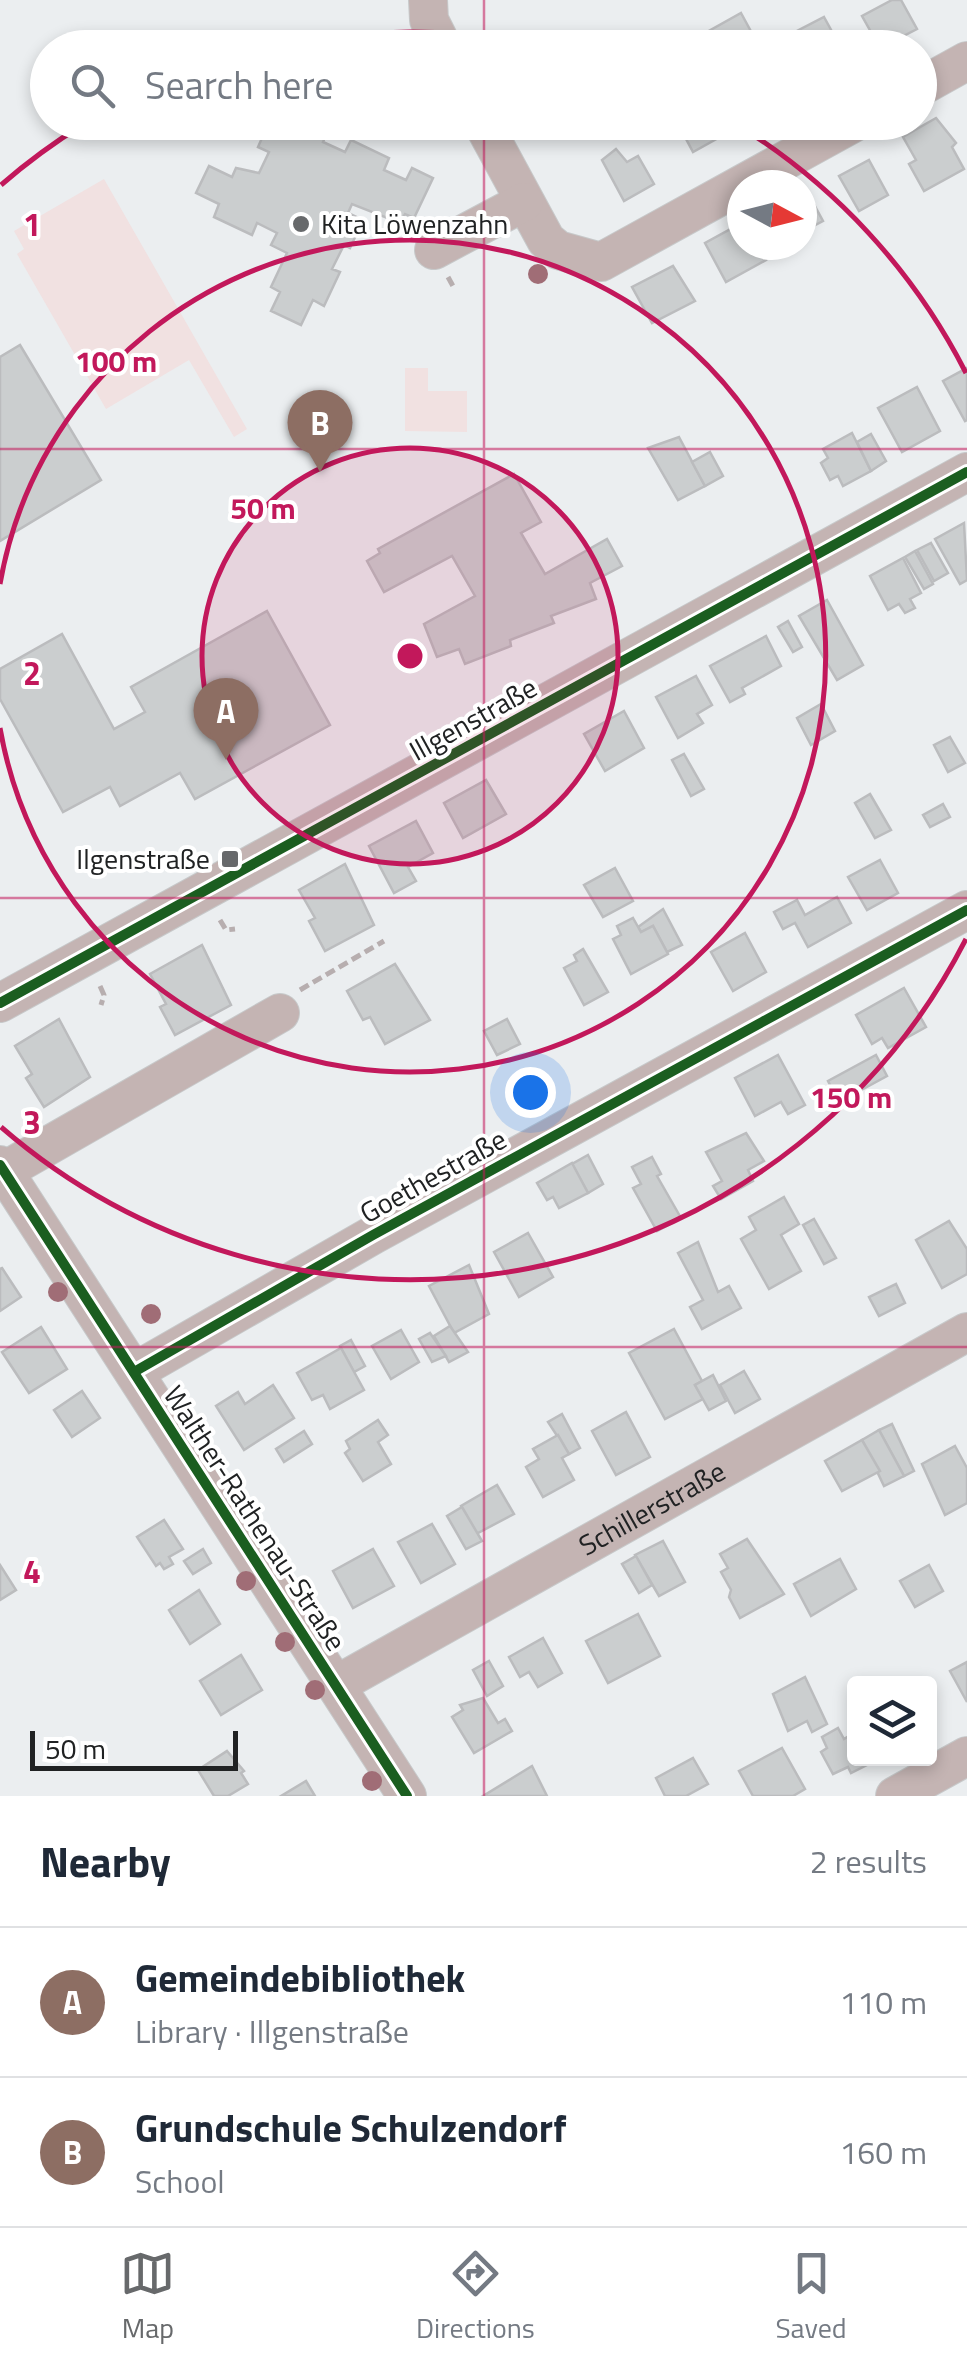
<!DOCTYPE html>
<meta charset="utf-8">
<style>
:root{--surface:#fff;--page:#f2f2f3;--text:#1f2937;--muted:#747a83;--line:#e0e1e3;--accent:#67696b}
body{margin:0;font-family:"Titillium Web",sans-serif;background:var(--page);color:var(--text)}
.controls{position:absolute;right:30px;bottom:30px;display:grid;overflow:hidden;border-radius:10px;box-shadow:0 5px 15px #0003}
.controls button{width:90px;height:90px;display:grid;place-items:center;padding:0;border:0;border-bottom:2px solid var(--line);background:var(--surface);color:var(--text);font:50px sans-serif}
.compass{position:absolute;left:727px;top:170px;width:90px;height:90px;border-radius:50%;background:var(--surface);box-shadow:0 5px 15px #0003;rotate:97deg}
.scale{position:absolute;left:30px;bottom:25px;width:208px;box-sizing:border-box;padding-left:10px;border:5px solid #202223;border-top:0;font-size:28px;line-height:35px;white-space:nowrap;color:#202223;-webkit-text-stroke:8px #fff;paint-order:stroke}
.you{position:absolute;left:530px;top:1092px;width:35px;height:35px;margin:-25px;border:8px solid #fff;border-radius:50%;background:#1a73e8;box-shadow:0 0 0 15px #1a73e833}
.badge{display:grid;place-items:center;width:65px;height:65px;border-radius:50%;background:var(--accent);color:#fff;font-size:32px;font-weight:700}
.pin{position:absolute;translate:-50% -82px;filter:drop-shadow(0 2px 5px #0008)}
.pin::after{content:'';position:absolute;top:52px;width:35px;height:30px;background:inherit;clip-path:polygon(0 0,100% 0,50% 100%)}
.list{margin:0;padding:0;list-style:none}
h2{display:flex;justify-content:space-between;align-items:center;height:130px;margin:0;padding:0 40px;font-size:42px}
h2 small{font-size:32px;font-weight:400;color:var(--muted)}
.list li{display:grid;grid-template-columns:65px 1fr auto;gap:30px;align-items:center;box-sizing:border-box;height:150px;padding:0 40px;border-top:2px solid var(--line)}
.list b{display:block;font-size:38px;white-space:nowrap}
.list p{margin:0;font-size:32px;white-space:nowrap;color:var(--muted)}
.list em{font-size:32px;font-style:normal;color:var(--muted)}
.icon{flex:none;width:55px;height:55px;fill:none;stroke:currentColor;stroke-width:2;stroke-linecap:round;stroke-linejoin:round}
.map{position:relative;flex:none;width:967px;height:1796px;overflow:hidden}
.search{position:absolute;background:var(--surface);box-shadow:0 5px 15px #0003;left:30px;right:30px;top:30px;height:110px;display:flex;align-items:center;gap:25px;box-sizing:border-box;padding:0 35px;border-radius:55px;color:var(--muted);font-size:38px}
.sheet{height:430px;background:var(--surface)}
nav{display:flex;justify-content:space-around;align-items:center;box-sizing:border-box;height:140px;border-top:2px solid var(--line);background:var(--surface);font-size:28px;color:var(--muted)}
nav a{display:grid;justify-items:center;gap:5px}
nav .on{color:var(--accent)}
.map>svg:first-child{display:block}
.green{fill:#f1e1e1}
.building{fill:#cbcecf;stroke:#bbbcbe;stroke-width:2.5}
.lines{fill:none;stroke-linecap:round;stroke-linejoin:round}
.minor-casing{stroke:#c7c9ca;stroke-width:40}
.path{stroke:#b7aeaf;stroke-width:5;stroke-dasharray:10 5;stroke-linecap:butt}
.minor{stroke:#c4b4b3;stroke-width:38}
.cycleway-casing{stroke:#fff;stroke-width:16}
.cycleway{stroke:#1b5e20;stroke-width:10}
.tree{fill:#a06d76}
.grid{fill:none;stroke:#c2185b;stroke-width:2.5;stroke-opacity:0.55}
.ring{fill:none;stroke:#c2185b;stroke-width:5}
.poi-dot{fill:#67696b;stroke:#fff;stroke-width:4}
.labels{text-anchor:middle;stroke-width:8;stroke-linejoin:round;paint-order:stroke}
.poi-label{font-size:28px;fill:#202223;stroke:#fff;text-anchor:start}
.street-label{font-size:28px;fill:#202223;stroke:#fff}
.grid-label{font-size:32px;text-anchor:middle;font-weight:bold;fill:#c2185b;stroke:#fff;stroke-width:8;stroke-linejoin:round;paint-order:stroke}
.centre{fill:#c2185b;stroke:#fff;stroke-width:5}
.ring-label{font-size:30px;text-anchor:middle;font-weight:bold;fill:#c2185b;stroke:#fff;stroke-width:8;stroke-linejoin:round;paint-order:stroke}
</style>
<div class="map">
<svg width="967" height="1796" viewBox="0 0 967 1796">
<rect width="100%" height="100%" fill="#ebeef0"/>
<g class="green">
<polygon points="104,179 247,429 234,437 189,360 106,409 17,254 24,249 14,231"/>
<polygon points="405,368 428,368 428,391 467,391 467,432 405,431"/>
</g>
<g class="building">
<polygon points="892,0 901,0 917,29 880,48 862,16"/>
<polygon points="741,13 760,48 716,48 707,32"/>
<polygon points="824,17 841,48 801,48 793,33"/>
<polygon points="936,118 956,143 952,147 964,169 924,191 909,164 916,160 903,137"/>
<polygon points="269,122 317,122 328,130 323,142 345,152 351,140 389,158 384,170 406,180 412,168 433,178 414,218 405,214 400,223 352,204 348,213 363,220 350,248 344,245 332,269 340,272 324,306 313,300 301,325 271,311 280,292 271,287 287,253 271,245 277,233 257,223 252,235 214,217 219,204 196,193 209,166 232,177 236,168 259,173 269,152 258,147"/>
<polygon points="677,122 713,122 720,137 693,152"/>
<polygon points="616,149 627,162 638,156 654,184 624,201 602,160"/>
<polygon points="869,160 888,195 859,211 839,176"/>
<polygon points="804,186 823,221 802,232 802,187"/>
<polygon points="738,225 742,245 757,245 766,260 726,282 705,243"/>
<polygon points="673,266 695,301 652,323 632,287"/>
<polygon points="20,345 101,480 0,541 0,357"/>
<polygon points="967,368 967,420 965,421 943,381"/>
<polygon points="917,387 940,431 902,452 878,408"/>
<polygon points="852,433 871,471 843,486 838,476 830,480 821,463 828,458 823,449"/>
<polygon points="871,434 886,461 871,471 857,442"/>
<polygon points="679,437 705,486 678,500 648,448"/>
<polygon points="710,452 723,476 705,486 692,462"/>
<polygon points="514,474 541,522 521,533 545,574 607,539 622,566 590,583 596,599 551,616 554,623 510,640 511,646 465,664 459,649 437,657 424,624 475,596 452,556 384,592 367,561 380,553 378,549"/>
<polygon points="964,523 967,580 960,584 935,539"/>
<polygon points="931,543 948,573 934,581 917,550"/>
<polygon points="915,551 933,584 924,589 905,557"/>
<polygon points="903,558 921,593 910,599 915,608 905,613 899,604 888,610 870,576"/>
<polygon points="827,600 863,665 837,680 799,616"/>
<polygon points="267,611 330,725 195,799 180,773 120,806 110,787 63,812 0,699 0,669 62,634 114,729 145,712 131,687"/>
<polygon points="788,621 802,647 793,652 778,627"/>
<polygon points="766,636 781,666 742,688 745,694 730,702 710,666"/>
<polygon points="696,676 712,705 697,714 703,723 678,738 656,697"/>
<polygon points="821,704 835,731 811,745 797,718"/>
<polygon points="624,711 644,748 605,771 584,734"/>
<polygon points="950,737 965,763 948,772 934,745"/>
<polygon points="684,754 704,789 691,796 672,760"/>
<polygon points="486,780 506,814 463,838 444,803"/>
<polygon points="870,794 891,830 875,838 855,803"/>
<polygon points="943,804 950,817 930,827 923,815"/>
<polygon points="416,821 433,853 408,867 416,881 394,893 369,846"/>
<polygon points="880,860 898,893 867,910 848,877"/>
<polygon points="345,864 374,925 325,951 309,921 315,918 299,890"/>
<polygon points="615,868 633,901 603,917 584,885"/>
<polygon points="837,897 851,923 808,947 795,923 783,929 774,912 797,900 805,915"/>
<polygon points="663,909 682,945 667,952 653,926 641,932 638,927"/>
<polygon points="633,918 641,932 653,926 668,954 631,974 613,939 621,935 617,926"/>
<polygon points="745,933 766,972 733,991 711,952"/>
<polygon points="202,945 231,1005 175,1035 160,1007 166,1004 150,974"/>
<polygon points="583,949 608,992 584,1005 564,968 577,961 574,955"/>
<polygon points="395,964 430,1020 385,1044 370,1017 363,1020 347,991"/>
<polygon points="904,988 926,1027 888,1048 882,1038 872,1044 856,1015"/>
<polygon points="59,1019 90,1077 44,1107 26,1078 32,1074 15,1046"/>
<polygon points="507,1019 520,1044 497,1055 484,1031"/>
<polygon points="778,1055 805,1105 788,1114 781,1102 755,1116 735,1078"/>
<polygon points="876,1055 887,1076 839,1102 828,1081"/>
<polygon points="746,1133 764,1161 748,1170 753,1181 721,1199 713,1186 722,1181 706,1152"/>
<polygon points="588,1155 603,1184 588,1193 572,1164"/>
<polygon points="652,1157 661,1174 657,1176 681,1218 657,1231 633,1188 641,1184 632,1167"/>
<polygon points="572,1163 588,1193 559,1208 553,1197 547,1200 537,1183"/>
<polygon points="784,1197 799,1224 781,1235 801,1271 769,1289 741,1239 756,1230 749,1217"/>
<polygon points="814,1219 836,1258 824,1264 803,1225"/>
<polygon points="949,1221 967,1249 967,1274 942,1288 916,1240"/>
<polygon points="528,1233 553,1277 519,1297 494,1252"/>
<polygon points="698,1242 718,1292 729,1286 741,1308 702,1329 690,1307 703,1300 678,1253"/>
<polygon points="469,1265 489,1314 454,1333 429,1286"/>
<polygon points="2,1268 21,1297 0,1311 0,1269"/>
<polygon points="896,1284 905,1303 879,1316 869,1297"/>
<polygon points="450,1326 468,1352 449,1362 434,1336"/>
<polygon points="41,1327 67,1369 29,1393 2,1352"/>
<polygon points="674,1329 702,1381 695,1385 703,1399 665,1419 629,1353"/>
<polygon points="401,1330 419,1362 391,1379 372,1346"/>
<polygon points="430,1333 446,1356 432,1362 419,1339"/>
<polygon points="351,1340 365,1366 354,1372 340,1346"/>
<polygon points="341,1348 364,1390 330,1409 323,1395 312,1400 297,1373"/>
<polygon points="744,1371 760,1399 735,1413 720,1385"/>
<polygon points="713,1375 726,1401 709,1410 695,1385"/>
<polygon points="273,1385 294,1418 244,1450 216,1406 238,1392 245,1404"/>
<polygon points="82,1391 100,1418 72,1437 54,1410"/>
<polygon points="626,1412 650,1457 616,1475 592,1431"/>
<polygon points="562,1414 580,1448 569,1454 548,1422"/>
<polygon points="378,1420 388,1435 378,1442 391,1464 363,1481 345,1453 350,1449 346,1441"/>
<polygon points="892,1424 914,1471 904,1476 879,1430"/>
<polygon points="879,1430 904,1476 884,1486 862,1440"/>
<polygon points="304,1431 312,1444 284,1462 276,1449"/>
<polygon points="558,1435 569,1454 562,1458 574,1480 543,1497 526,1467 539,1459 533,1449"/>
<polygon points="862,1440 880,1471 842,1491 825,1461"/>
<polygon points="955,1446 967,1468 967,1503 945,1515 922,1464"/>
<polygon points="497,1485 514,1514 476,1534 461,1506"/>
<polygon points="462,1507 482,1541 466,1549 447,1516"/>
<polygon points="164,1520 183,1549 169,1557 173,1564 164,1569 160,1563 156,1566 137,1537"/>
<polygon points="432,1524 455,1564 421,1583 398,1542"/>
<polygon points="747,1539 784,1594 740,1618 729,1597 731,1590 721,1572 728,1568 720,1554"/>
<polygon points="663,1541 685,1582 659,1596 635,1555"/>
<polygon points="203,1549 211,1563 193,1574 184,1561"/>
<polygon points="373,1549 394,1586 353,1608 333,1571"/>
<polygon points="636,1556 652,1585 639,1593 622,1564"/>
<polygon points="840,1559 856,1589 811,1616 794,1584"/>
<polygon points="0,1565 16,1590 0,1600"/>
<polygon points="929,1565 943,1591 915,1607 900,1581"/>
<polygon points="199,1590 220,1624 190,1644 169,1610"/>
<polygon points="638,1614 660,1656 608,1683 586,1641"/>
<polygon points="543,1638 562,1673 538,1687 529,1672 520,1677 509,1657"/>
<polygon points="241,1655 262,1690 221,1715 200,1681"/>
<polygon points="489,1661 503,1686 487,1696 473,1670"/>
<polygon points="967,1662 967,1702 950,1671"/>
<polygon points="805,1677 827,1724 812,1732 807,1721 788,1731 773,1694"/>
<polygon points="483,1698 498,1723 505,1719 512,1731 474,1753 452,1717 463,1710 460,1705"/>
<polygon points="838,1728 844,1739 852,1734 854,1738 854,1758 866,1758 869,1764 851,1773 848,1767 833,1774 821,1752 827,1748 822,1737"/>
<polygon points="782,1748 805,1789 793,1796 753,1796 739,1771"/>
<polygon points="227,1751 244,1771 241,1773 248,1784 228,1796 214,1796 198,1770"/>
<polygon points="693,1758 708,1784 686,1796 665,1796 656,1778"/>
<polygon points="532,1766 547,1796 483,1796"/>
<polygon points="306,1781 315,1796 281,1796"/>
</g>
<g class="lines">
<g class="minor-casing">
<g id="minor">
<polyline points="428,0 429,20 443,48"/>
<polyline points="920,87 967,61"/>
<polyline points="482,122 546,240 558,250 601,262 855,122"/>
<polyline points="434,250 524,202"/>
<polyline points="0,1003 967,472"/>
<polyline points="0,1165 407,1796"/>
<polyline points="4,1171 280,1013"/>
<polyline points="134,1372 373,1235 967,910"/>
<path id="s1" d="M336,1685L967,1332"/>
<polyline points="895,1796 967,1756"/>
</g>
</g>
<g class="path">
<polyline points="448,277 454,288"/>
<polyline points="220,920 226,930 235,929"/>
<polyline points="100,986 104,995 101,1005"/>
<polyline points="300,990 384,941"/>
</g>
<use href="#minor" class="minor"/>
<g class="cycleway-casing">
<g id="cycleway">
<polyline points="0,1003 967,472"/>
<polyline points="0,1165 407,1796"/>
<polyline points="134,1372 373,1235 967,910"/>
</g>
</g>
<use href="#cycleway" class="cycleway"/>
</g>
<g class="tree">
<circle cx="538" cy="274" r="10"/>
<circle cx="58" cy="1292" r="10"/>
<circle cx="151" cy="1314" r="10"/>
<circle cx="246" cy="1581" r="10"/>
<circle cx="285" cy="1642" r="10"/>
<circle cx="315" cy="1690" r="10"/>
<circle cx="372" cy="1781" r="10"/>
</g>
<path class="grid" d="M484,0V48M484,122V1796M0,449H967M0,898H967M0,1347H967"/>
<circle cx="410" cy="656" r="208" fill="#c2185b" fill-opacity=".12"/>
<g class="ring">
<circle cx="410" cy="656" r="208"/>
<path d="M0 584A416 416 0 1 1 0 728"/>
<path d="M966 939A624 624 0 0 1 1 1127M1 185A624 624 0 0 1 84 124M275 47A624 624 0 0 1 545 47M736 124A624 624 0 0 1 966 373"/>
</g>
<g class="poi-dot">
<circle cx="301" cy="224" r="10"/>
<rect x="220" y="849" width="20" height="20" rx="5"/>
</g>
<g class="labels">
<g class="poi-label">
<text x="321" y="234">Kita Löwenzahn</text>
<text x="210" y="869" text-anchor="end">Ilgenstraße</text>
</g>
<g class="street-label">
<text transform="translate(473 719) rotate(-29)" y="10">Illgenstraße</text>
<text transform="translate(433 1176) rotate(-29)" y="10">Goethestraße</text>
<text dy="10" stroke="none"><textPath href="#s1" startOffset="362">Schillerstraße</textPath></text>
<text transform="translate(255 1518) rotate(57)" y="10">Walther-Rathenau-Straße</text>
</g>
</g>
<g class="grid-label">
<text x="32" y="236">1</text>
<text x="32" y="685">2</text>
<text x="32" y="1134">3</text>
<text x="32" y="1583">4</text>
</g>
<circle cx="410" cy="656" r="15" class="centre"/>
<g class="ring-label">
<text x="116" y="372">100 m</text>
<text x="263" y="519">50 m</text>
<text x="851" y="1108">150 m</text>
</g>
</svg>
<div class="controls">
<button><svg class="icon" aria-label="layers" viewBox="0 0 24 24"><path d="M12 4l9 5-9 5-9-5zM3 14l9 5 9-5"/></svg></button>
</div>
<svg class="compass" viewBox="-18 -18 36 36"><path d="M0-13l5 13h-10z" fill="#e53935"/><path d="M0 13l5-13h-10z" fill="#747a83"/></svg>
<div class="scale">50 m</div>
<div class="you"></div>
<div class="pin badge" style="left:226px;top:760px;background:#8d6e63">A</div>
<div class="pin badge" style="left:320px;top:472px;background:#8d6e63">B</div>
<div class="search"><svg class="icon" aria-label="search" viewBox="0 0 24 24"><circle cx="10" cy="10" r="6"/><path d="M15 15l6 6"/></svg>Search here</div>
</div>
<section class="sheet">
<h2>Nearby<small>2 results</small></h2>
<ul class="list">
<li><span class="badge" style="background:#8d6e63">A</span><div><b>Gemeindebibliothek</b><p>Library · Illgenstraße</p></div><em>110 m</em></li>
<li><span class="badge" style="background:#8d6e63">B</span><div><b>Grundschule Schulzendorf</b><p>School</p></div><em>160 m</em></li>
</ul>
</section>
<nav>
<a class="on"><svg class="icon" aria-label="map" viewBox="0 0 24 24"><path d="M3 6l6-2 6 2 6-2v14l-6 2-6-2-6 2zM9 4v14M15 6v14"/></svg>Map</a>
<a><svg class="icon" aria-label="directions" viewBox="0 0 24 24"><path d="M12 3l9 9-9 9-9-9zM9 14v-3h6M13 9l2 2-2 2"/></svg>Directions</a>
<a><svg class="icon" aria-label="saved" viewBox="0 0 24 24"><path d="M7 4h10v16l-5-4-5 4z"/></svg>Saved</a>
</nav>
